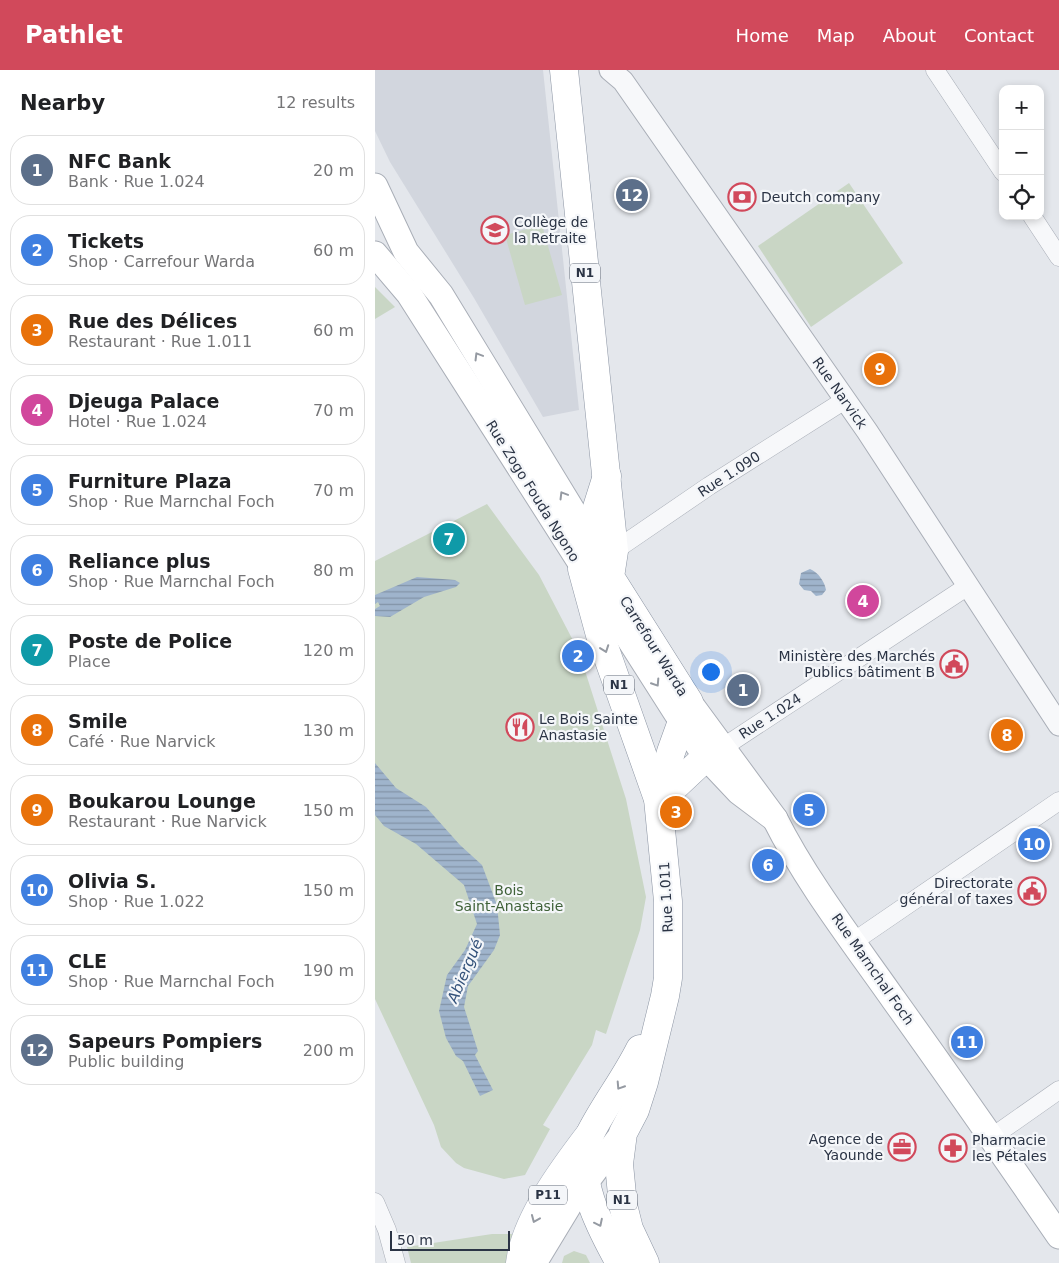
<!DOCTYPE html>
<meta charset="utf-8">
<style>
:root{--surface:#fff;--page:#f2f2f2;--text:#202124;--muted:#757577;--line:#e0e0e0;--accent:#d1495b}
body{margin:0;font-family:"DejaVu Sans",sans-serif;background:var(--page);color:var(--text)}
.controls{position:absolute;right:15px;top:15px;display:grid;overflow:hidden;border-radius:10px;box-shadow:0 2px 8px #0003}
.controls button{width:45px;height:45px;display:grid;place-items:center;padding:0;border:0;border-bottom:1px solid var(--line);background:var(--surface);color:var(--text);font:25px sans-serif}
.scale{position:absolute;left:15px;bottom:12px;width:120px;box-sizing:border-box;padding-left:5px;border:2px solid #2b3445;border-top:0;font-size:14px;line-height:18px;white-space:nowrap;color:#2b3445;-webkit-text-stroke:4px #f4f6f9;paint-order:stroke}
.you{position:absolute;left:335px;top:601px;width:18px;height:18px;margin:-12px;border:4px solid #fff;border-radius:50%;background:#1a73e8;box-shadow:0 0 0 8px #1a73e833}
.badge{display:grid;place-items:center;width:32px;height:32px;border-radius:50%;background:var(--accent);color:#fff;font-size:16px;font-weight:700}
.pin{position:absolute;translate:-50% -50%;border:2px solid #fff;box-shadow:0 1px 5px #0006}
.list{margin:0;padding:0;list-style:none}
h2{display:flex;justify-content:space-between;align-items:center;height:65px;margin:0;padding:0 20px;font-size:21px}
h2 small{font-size:16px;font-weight:400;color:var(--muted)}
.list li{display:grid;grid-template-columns:32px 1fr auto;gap:15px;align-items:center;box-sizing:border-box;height:70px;margin:0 10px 10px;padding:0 10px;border:1px solid var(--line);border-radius:20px}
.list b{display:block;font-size:19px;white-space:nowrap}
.list p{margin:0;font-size:16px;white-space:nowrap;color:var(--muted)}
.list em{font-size:16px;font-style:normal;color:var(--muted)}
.icon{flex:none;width:28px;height:28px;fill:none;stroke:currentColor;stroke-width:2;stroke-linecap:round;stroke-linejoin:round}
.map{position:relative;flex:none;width:684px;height:1193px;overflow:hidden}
header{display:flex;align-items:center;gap:30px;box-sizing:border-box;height:70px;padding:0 25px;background:var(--accent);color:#fff}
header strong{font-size:24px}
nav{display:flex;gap:28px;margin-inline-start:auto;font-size:18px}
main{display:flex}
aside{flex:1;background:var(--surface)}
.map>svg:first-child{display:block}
.built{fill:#d2d6de}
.green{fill:#c9d6c5}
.water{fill:url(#water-rules)}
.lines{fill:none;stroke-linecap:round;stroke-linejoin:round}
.minor-casing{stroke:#a9aeb7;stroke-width:19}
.tertiary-casing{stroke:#a9aeb7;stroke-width:23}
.secondary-casing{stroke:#a9aeb7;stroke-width:27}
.primary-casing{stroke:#a3abb8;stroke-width:29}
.trunk-casing{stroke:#8b94a3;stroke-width:29}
.minor{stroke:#f7f8fa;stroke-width:18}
.tertiary{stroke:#f7f8fa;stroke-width:21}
.secondary{stroke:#fff;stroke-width:25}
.primary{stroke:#fff;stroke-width:28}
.trunk{stroke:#fff;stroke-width:28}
.oneway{stroke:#959aa2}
.labels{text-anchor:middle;stroke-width:4.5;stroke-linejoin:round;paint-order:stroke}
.shield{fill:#f4f6f9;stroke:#676e7b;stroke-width:1}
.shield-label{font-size:12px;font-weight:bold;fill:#2b3445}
.poi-label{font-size:14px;fill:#2b3445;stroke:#f4f6f9;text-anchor:start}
.street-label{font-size:14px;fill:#2b3445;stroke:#f4f6f9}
.park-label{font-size:14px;fill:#3f6138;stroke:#f4f6f9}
.water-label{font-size:15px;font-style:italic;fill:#34527a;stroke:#f4f6f9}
</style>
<header>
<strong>Pathlet</strong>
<nav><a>Home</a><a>Map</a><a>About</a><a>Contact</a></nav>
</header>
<main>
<aside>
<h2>Nearby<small>12 results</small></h2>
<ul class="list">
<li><span class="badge" style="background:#5c6f8a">1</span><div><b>NFC Bank</b><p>Bank · Rue 1.024</p></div><em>20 m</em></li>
<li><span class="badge" style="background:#3f7fe0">2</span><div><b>Tickets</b><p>Shop · Carrefour Warda</p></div><em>60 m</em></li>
<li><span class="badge" style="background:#e8710a">3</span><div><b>Rue des Délices</b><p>Restaurant · Rue 1.011</p></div><em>60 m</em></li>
<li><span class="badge" style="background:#d1479c">4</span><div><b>Djeuga Palace</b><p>Hotel · Rue 1.024</p></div><em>70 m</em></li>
<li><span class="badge" style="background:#3f7fe0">5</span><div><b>Furniture Plaza</b><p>Shop · Rue Marnchal Foch</p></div><em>70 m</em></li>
<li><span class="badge" style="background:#3f7fe0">6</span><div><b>Reliance plus</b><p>Shop · Rue Marnchal Foch</p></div><em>80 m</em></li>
<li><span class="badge" style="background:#0f9aa8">7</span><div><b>Poste de Police</b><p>Place</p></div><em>120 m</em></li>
<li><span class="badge" style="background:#e8710a">8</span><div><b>Smile</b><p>Café · Rue Narvick</p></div><em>130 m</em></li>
<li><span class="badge" style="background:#e8710a">9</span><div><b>Boukarou Lounge</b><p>Restaurant · Rue Narvick</p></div><em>150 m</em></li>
<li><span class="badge" style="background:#3f7fe0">10</span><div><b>Olivia S.</b><p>Shop · Rue 1.022</p></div><em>150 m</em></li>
<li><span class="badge" style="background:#3f7fe0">11</span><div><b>CLE</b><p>Shop · Rue Marnchal Foch</p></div><em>190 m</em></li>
<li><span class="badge" style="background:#5c6f8a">12</span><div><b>Sapeurs Pompiers</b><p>Public building</p></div><em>200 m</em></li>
</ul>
</aside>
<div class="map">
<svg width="684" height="1193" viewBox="0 0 684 1193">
<defs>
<pattern id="water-rules" width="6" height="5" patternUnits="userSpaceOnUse" patternTransform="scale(1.25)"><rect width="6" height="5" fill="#9fb4cc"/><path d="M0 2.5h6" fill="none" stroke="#8293a7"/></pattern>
</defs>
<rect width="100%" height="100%" fill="#e4e7ec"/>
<polygon class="built" points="0,0 168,0 204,340 168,347 99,228 15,92 0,61"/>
<g class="green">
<polygon points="474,113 528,193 436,257 383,176"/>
<polygon points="167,155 187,225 150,235 130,165"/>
<polygon points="0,217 20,237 0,249"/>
<polygon points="112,434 164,505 204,582 251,729 271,827 265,860 231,964 221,960 217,975 168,1055 175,1059 150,1105 129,1109 89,1098 81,1093 66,1077 59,1055 0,929 0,491"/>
<polygon points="117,1164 142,1164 136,1193 36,1193 32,1177"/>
<polygon points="199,1181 211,1185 215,1193 187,1193 189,1186"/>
</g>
<g class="water">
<path d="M435,499C443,502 450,512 451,520L447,525L441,526L436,521L429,520L424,514L426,503Z"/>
<polygon points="42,507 80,510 85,513 81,517 49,527 15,547 0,546 0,539 5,536 3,532 0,534 0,525"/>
<polygon points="0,693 21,718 51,737 85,775 107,795 122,835 125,865 119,880 93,916 89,937 103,981 100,985 118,1020 105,1026 88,991 81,986 71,968 64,941 72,905 90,880 102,854 89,815 41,774 9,756 0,745"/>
</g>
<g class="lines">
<g class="minor-casing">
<g id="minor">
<polyline points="560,0 628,102"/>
<polyline points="657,146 684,187"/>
<polyline points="239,481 334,416 470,330"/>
<polyline points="347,678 593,516"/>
<polyline points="478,872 684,731"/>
<polyline points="617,1067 684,1020"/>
<polyline points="0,1132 12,1160 21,1193"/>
</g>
</g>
<g class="tertiary-casing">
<polyline id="tertiary" points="235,0 248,11 492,361 684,655"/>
</g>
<g class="secondary-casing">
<g id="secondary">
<polyline points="0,116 31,182 66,225 213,466 235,507"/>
<polyline points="0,184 34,224 307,652 331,687 364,722 400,749"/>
<path d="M314,632L400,749C431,811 479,873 519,930C575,1008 630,1087 684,1166"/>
<polyline points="159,1193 196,1132 248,1063"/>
</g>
</g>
<g class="primary-casing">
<path id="primary" d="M145,1193C150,1150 189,1098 215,1064"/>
</g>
<g class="trunk-casing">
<g id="trunk">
<polyline points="189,0 239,481 235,507 314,632 296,682 283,729"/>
<polyline points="232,406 213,466 207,499 225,565 283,729 293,831 293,908 290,926 269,1012 260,1040 248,1063 244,1094 248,1135 254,1159 270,1193"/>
<polyline points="284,726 299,717 331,687"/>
<path d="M245,1193C226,1159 195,1102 216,1062C231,1033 250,1009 265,979"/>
</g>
</g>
<use href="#minor" class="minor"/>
<use href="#tertiary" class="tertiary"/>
<use href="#secondary" class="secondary"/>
<use href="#primary" class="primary"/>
<use href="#trunk" class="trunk"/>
</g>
<defs><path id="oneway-chevron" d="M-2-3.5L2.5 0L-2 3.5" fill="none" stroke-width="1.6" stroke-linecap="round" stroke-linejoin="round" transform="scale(1.25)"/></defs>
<g class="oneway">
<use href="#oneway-chevron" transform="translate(103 286) rotate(-121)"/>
<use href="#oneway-chevron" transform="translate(188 425) rotate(-121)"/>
<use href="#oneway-chevron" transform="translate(230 579) rotate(70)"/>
<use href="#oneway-chevron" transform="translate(281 613) rotate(57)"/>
<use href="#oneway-chevron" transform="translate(245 1016) rotate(123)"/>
<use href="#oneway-chevron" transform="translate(160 1149) rotate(113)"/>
<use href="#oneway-chevron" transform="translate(224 1153) rotate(64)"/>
</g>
<defs>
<g id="bank-ring" transform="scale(1.4375)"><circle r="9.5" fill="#f4f6f9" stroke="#d1495b" stroke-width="1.5"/><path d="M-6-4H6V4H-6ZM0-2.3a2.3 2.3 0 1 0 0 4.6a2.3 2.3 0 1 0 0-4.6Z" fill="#d1495b"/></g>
<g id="school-ring" transform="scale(1.4375)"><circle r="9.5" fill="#f4f6f9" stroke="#d1495b" stroke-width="1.5"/><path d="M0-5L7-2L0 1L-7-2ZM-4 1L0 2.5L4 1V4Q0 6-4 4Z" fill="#d1495b"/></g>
<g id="civic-ring" transform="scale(1.4375)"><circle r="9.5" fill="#f4f6f9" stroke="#d1495b" stroke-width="1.5"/><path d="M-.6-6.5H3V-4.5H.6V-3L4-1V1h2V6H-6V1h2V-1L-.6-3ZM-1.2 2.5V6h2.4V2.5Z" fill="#d1495b"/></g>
<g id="restaurant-ring" transform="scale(1.4375)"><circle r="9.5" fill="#f4f6f9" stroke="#d1495b" stroke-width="1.5"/><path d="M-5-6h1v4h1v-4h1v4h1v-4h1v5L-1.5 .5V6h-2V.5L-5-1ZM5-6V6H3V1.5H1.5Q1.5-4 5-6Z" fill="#d1495b"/></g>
<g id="office-ring" transform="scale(1.4375)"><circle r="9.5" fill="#f4f6f9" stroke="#d1495b" stroke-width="1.5"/><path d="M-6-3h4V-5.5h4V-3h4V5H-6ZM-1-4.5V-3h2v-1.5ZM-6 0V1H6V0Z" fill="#d1495b"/></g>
<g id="pharmacy-ring" transform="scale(1.4375)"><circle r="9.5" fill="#f4f6f9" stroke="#d1495b" stroke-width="1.5"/><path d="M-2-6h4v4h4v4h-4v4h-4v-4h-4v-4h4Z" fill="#d1495b"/></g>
</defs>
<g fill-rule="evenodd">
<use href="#bank-ring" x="367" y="127"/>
<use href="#school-ring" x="120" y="160"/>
<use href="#civic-ring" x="579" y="594"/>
<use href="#restaurant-ring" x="145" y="657"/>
<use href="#civic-ring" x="657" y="821"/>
<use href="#office-ring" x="527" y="1077"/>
<use href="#pharmacy-ring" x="578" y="1078"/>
</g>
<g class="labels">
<g class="shield">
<rect x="195" y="193.5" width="30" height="19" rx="4"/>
<rect x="229" y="605.5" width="30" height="19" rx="4"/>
<rect x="154" y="1115.5" width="38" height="19" rx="4"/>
<rect x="232" y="1120.5" width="30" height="19" rx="4"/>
</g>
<g class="shield-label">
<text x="210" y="207">N1</text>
<text x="244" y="619">N1</text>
<text x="173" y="1129">P11</text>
<text x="247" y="1134">N1</text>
</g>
<g class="poi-label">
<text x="386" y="132">Deutch company</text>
<text x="139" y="157">Collège de<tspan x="139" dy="16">la Retraite</tspan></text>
<text x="560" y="591" text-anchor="end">Ministère des Marchés<tspan x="560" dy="16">Publics bâtiment B</tspan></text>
<text x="164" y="654">Le Bois Sainte<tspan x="164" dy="16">Anastasie</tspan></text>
<text x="638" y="818" text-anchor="end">Directorate<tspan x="638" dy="16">général of taxes</tspan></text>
<text x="508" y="1074" text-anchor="end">Agence de<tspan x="508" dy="16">Yaounde</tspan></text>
<text x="597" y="1075">Pharmacie<tspan x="597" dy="16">les Pétales</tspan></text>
</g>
<g class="street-label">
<text transform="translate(465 323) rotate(55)" y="5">Rue Narvick</text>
<text transform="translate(354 404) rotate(-33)" y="5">Rue 1.090</text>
<text transform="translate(158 421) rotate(58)" y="5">Rue Zogo Fouda Ngono</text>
<text transform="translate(279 576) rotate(58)" y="5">Carrefour Warda</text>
<text transform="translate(395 646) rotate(-33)" y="5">Rue 1.024</text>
<text transform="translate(291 827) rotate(-93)" y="5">Rue 1.011</text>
<text transform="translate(498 899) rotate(55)" y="5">Rue Marnchal Foch</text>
</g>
<g class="park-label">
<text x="134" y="825">Bois<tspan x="134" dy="16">Saint-Anastasie</tspan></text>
</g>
<g class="water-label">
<text transform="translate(90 901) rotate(-67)" y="5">Abiergué</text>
</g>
</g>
</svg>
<div class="controls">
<button>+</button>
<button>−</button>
<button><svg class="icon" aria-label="locate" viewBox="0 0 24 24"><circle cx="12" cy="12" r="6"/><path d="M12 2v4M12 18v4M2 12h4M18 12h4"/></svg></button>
</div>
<div class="scale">50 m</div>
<div class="you"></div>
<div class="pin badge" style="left:368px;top:620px;background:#5c6f8a">1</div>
<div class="pin badge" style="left:203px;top:586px;background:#3f7fe0">2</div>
<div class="pin badge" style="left:301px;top:742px;background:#e8710a">3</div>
<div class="pin badge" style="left:488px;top:531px;background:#d1479c">4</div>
<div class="pin badge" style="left:434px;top:740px;background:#3f7fe0">5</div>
<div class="pin badge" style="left:393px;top:795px;background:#3f7fe0">6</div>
<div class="pin badge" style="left:74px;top:469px;background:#0f9aa8">7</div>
<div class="pin badge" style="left:632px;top:665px;background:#e8710a">8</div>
<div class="pin badge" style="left:505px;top:299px;background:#e8710a">9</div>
<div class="pin badge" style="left:659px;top:774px;background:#3f7fe0">10</div>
<div class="pin badge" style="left:592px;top:972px;background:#3f7fe0">11</div>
<div class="pin badge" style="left:257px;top:125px;background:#5c6f8a">12</div>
</div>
</main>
